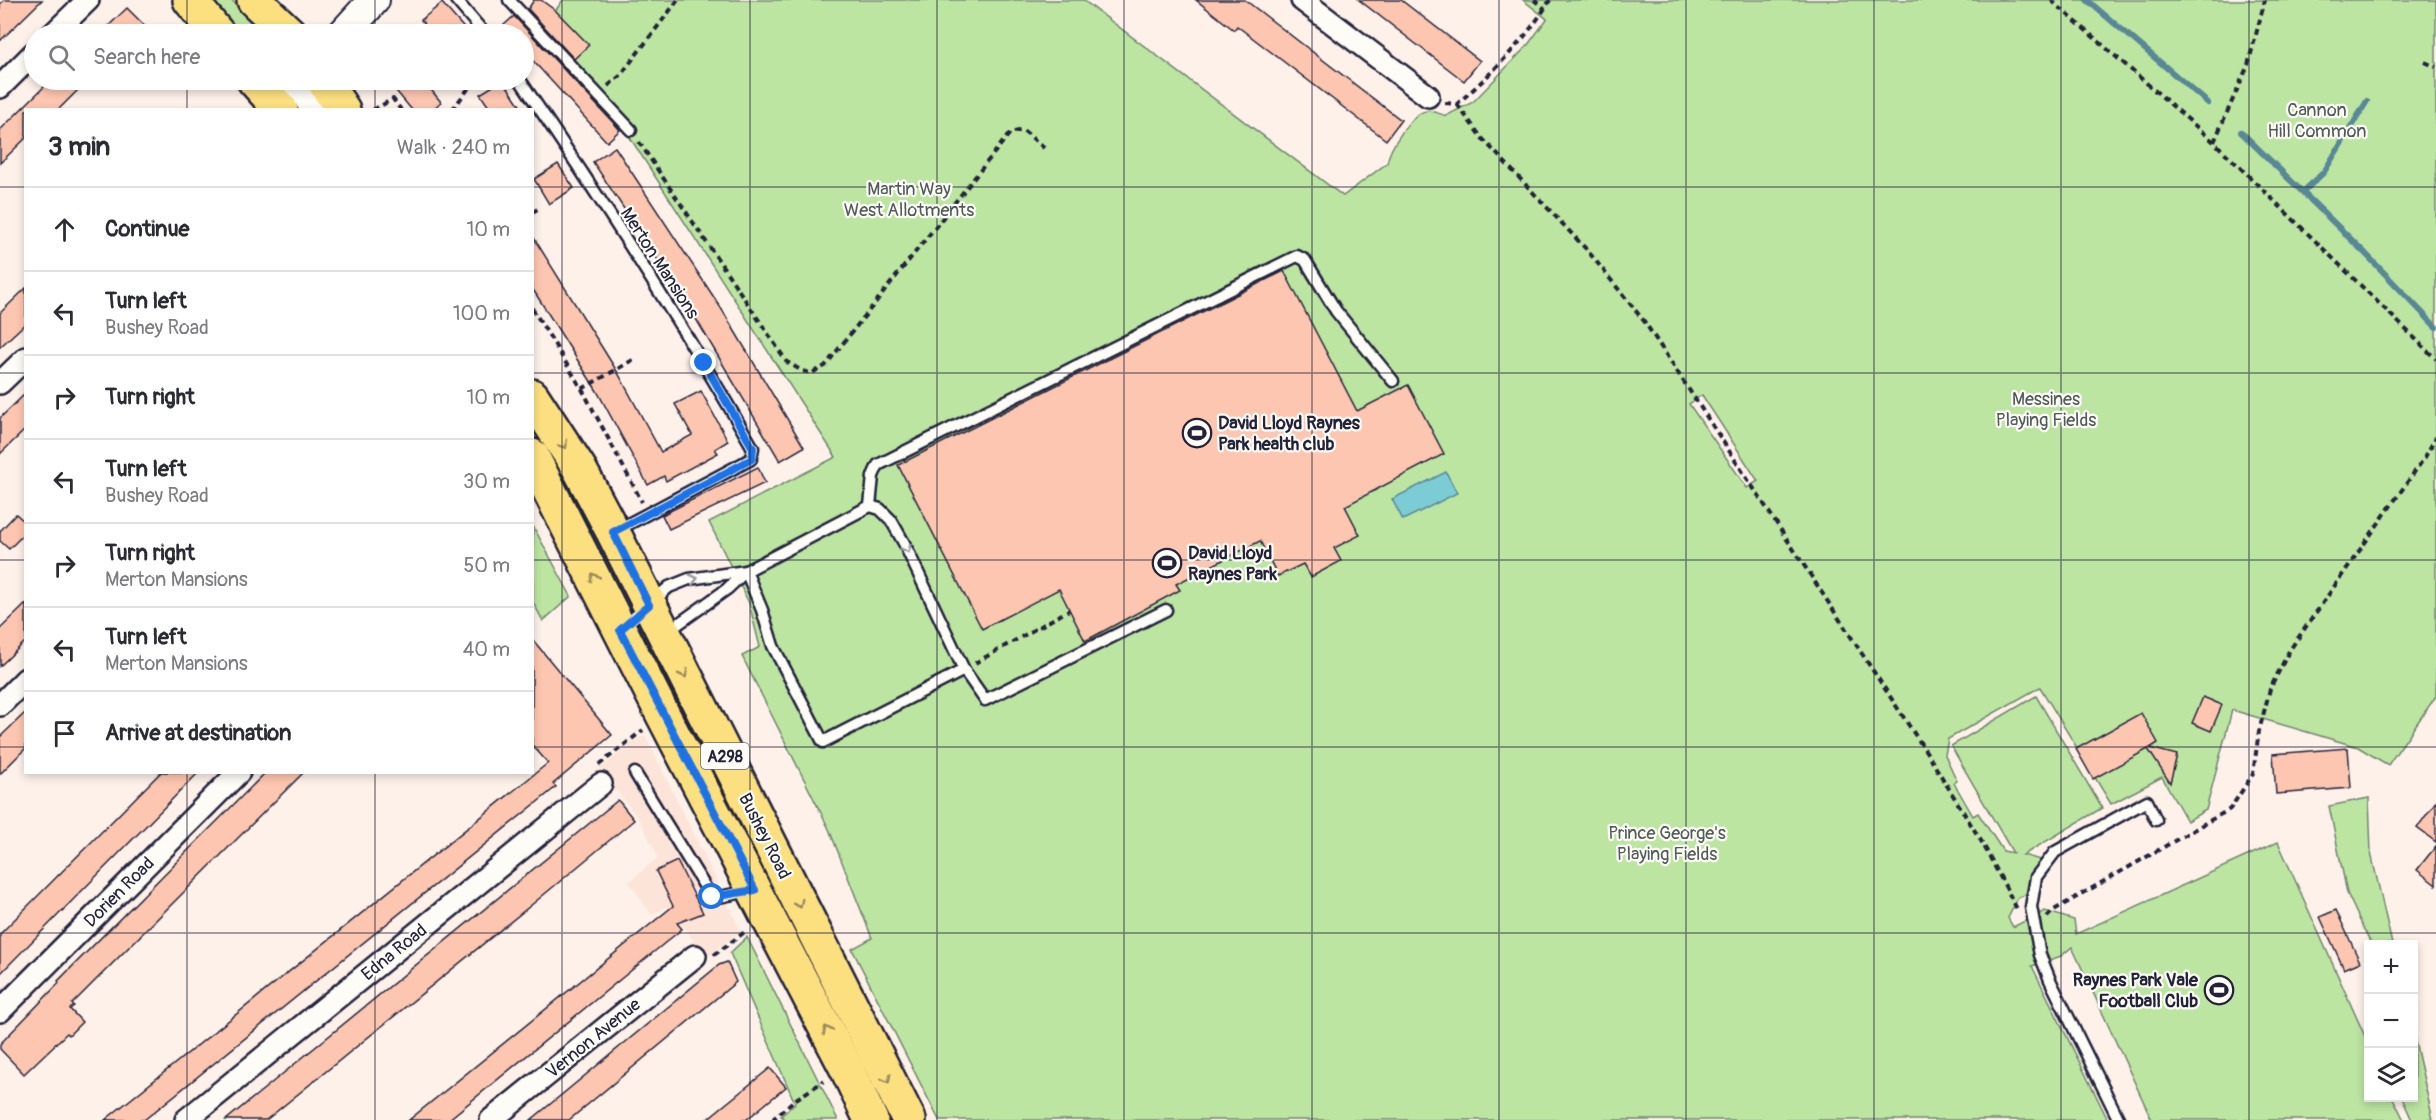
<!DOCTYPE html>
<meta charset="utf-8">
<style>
:root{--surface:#fff;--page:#f2f2f3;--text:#2b2b33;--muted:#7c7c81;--line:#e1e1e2}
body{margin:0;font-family:Pangolin,sans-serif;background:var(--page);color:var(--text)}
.controls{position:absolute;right:18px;bottom:18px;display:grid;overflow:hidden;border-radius:0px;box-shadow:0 3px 9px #0003}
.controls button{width:54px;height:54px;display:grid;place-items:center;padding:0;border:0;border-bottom:2px solid var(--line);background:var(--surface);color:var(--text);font:30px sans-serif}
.stop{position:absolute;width:18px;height:18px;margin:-14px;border:4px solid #1a73e8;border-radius:50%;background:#fff}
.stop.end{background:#1a73e8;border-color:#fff;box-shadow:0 2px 6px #0008}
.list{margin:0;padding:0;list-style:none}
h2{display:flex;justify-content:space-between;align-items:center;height:78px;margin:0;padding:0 24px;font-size:26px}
h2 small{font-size:20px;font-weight:400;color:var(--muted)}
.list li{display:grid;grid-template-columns:39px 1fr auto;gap:18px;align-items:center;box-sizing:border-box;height:84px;padding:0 24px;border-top:2px solid var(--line)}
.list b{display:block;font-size:22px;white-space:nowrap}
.list p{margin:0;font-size:20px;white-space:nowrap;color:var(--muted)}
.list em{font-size:20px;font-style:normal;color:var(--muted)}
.icon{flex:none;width:33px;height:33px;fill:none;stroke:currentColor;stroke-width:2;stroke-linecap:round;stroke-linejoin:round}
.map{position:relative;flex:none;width:2436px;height:1120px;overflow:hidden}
.search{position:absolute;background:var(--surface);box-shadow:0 3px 9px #0003;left:24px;top:24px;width:510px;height:66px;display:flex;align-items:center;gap:15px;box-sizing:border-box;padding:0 21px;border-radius:33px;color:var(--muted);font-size:22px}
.panel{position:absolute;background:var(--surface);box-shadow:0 3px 9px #0003;left:24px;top:108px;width:510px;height:666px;border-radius:0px}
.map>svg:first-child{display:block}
.built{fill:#fde4d8}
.green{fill:#bce5a2;stroke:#6f846e;stroke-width:1.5;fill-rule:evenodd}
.water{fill:#7cccd5;stroke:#588897;stroke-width:1.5}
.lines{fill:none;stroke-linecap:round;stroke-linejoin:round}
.stream{stroke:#588897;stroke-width:6}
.building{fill:#fdc6b0;stroke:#22223b;stroke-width:1.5}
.service-casing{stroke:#22223b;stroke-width:15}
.minor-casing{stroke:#22223b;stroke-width:26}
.secondary-casing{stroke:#22223b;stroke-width:34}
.primary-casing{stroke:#22223b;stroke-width:38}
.path{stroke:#22223b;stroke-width:4;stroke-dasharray:6 4.5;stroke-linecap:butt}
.service{stroke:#fdfcf7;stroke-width:10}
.minor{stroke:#fdfcf7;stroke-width:21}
.secondary{stroke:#fdfcf7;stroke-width:30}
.primary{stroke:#fce080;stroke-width:33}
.oneway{stroke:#9a8a61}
.oneway2{stroke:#9a9aa2}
.route{stroke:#1a73e8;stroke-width:8}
.grid{fill:none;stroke:#22223b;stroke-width:1.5;stroke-opacity:0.55}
.labels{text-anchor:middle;stroke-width:4.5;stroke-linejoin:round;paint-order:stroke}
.shield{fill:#fdfcf7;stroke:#646373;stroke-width:1.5}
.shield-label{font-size:16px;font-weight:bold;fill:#22223b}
.park-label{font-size:18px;fill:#505c5a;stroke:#fdfcf7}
.street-label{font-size:18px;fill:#22223b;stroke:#fdfcf7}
.poi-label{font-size:18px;font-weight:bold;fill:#22223b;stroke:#fdfcf7;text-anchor:start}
</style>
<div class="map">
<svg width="2436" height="1120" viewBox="0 0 2436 1120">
<rect width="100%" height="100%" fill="#fdf1e9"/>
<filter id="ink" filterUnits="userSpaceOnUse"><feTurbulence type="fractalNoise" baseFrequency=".0167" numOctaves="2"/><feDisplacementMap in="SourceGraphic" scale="12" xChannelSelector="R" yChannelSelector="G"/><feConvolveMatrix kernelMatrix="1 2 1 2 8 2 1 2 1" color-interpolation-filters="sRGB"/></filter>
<g filter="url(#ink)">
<polygon class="built" points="645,735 741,931 704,959 689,934 667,907 652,915 629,882 658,857 641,822 617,791 613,791 596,772 633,742"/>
<g class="green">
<polygon points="208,0 231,0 255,20 267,34 237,34"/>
<path d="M563,0H1083L1343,196L1387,163C1389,149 1412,112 1427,111C1433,110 1440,114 1446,116L1473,102L1527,46L1547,19L1523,0H2436V696L2388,765L2358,747L2232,710L2206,810L2187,821L2162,777L2111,804L2040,687L1948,739L1945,755L1957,781L1954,783L1973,816L1978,813L2003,851L2013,853L1951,746L2036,696L2102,808L2023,855L2040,860L2025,895L2018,898L2008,918L2013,927L2045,911L2074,920L2076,934L2278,842L2368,1043V1098H2393L2404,1120H2152L2072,947L2061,956L2032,966L2108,1120H939L852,949L872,938L829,829L742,656L760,647L749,603L709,522L836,457L627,133L537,36ZM1702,395L1758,481L1747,488L1689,404Z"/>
<polygon points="532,419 628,587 613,584 533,436"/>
<polygon points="533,526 571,596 543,621 533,602"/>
<polygon points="651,639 896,1120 884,1120 701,763 685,718 650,648"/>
<polygon points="2369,798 2371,853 2392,944 2371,944 2347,893 2329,806"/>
<polygon points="747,937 838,1120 785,1120 781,1116 795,1103 730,953"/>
<polygon points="2414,1037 2433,1120 2412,1120 2402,1098 2414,1098"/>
</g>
<polygon class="water" points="1446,472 1457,493 1403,520 1392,499"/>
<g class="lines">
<g class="stream">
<polyline points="2087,0 2208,103"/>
<polyline points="2241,132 2365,253 2436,327"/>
<polyline points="2303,192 2324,172 2367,101"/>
</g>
</g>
<g class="building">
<polygon points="5,0 42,0 0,41 0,4"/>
<polygon points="534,0 541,0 556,11 589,45 574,59 528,9"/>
<polygon points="1196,0 1245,0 1401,120 1386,140 1237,26 1234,30"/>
<polygon points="1359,0 1401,0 1480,61 1464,81"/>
<polygon points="442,3 469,34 433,34 421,20"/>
<polygon points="127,8 153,34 100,34"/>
<polygon points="514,16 620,130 607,142 524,51 524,34 494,34"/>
<polygon points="51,80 88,80 58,110 26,110 26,138 0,163 0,130"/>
<polygon points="387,80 423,80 441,102 432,110 412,110"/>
<polygon points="503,80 523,110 491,110 480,94"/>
<polygon points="615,147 721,308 804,447 780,461 689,307 593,162"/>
<polygon points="558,164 574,188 549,204 534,179"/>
<polygon points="532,235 618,373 661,452 692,435 675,404 701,391 728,441 715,449 718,453 666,481 664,476 648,485 597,391 532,288"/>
<polygon points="1284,271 1357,411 1408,385 1444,454 1345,506 1360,535 1334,548 1341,561 1311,577 1303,564 1278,576 1260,541 1176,584 1180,590 1085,641 1059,589 982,629 898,465"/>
<polygon points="26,288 26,323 0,347 0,313"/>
<polygon points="26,393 26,429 0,454 0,418"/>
<polygon points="758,467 765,483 669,529 662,515"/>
<polygon points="16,514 26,523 26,532 9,549 0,541 0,531"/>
<polygon points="26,604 26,641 0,666 0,629"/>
<polygon points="532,639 612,735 553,784 556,787 144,1120 105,1120 548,763 532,745"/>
<polygon points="2203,697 2222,705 2211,731 2192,723"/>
<polygon points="26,712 26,748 0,774 0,737"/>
<polygon points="2141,713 2158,743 2150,748 2177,755 2170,783 2148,749 2093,779 2076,749"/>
<polygon points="2348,748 2351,788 2276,794 2273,754"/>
<polygon points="161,772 199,772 0,974 0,934"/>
<polygon points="266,772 304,772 72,1004 74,1006 70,1009 82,1022 69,1035 67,1033 24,1074 0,1049 0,1044 59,983 58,981"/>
<polygon points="618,800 634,820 535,902 266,1120 226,1120"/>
<polygon points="2436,801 2436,842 2417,828"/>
<polygon points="2436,846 2436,885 2417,870"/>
<polygon points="677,861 703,913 677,923 682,929 448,1120 409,1120 673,906 656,871"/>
<polygon points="2336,910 2360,962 2344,969 2320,917"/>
<polygon points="727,962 736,982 569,1120 531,1120 719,965"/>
<polygon points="770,1068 786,1087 746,1120 706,1120"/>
</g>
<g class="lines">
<g class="service-casing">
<g id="service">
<polyline points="456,0 485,34"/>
<polyline points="509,0 631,130"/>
<path d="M520,80C602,200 681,322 753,448L751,459L617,530"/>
<polyline points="870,506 873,476 878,465 1297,256 1305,260 1336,311 1393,381"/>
<polyline points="746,571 762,610 773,646 823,742 964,670"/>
<polyline points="622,628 669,587 689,579 746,571"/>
<polyline points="667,632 727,589 746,571 870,506 880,509 891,520 904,543 964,670 985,700 1166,610"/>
<polyline points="635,773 710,895 714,898 749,891"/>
<polyline points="2119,1120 2050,980 2040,955 2031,907 2036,877 2055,852 2147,801 2156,820"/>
</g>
</g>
<g class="minor-casing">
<g id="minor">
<polyline points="1302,0 1428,96"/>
<polyline points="53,34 88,0"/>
<polyline points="0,87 34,53"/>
<polyline points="0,383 26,358"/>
<polyline points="0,705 26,679"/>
<polyline points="0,1011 239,772"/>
<polyline points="186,1120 601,784"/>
<polyline points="491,1120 695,956"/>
</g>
</g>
<g class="secondary-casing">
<g id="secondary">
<polyline points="343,34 374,0"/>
<polyline points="307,80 308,95 316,110"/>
<polyline points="270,96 298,80"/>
</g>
</g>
<g class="primary-casing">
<g id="primary">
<polyline points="190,0 218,34"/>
<polyline points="254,0 290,34"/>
<polyline points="254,80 281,110"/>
<polyline points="323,80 343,110"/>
<polyline points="532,396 579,468 613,532 909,1120"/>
<polyline points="532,456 662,713 847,1069 871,1120"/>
</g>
</g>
<g class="path">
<polyline points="1534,0 1545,9"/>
<polyline points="2051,0 2214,142 2436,359"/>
<polyline points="2425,62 2436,67"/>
<polyline points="608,86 620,76 678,0"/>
<path d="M1445,103L1457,104C1492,73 1526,40 1550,0"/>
<polyline points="1457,104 1481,137 1587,250 1644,321 1927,753 1983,844 2017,909"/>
<polyline points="373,110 393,99 401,110"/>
<polyline points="452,110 475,80"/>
<polyline points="639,142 787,362 802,371 812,373 825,366 1010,133 1023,130 1044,148"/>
<polyline points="2214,142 2248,65 2265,0"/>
<polyline points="532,212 538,209"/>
<polyline points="532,308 582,389 642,502"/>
<polyline points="582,389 633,360"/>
<polyline points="975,663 1069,610"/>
<polyline points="599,765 643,730"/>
<polyline points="2047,917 2054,910 2230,809 2253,774 2259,731 2270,689 2289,651 2425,457 2436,437"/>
<polyline points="714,955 746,931"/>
<polyline points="776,1120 774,1118 793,1101 824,1081"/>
</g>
<use href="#service" class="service"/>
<use href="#minor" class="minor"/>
<use href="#secondary" class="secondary"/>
<use href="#primary" class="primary"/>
</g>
<defs><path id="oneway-chevron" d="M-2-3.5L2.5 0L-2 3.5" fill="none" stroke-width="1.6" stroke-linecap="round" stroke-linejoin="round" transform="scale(1.5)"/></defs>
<g class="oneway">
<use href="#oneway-chevron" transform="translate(564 445) rotate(57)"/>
<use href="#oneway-chevron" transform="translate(594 577) rotate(-116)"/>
<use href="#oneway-chevron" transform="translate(684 674) rotate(63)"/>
<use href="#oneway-chevron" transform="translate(799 904) rotate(63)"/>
<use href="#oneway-chevron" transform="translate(827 1030) rotate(-117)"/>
<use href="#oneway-chevron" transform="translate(887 1079) rotate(62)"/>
</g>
<g class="oneway2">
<use href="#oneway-chevron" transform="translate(907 549) rotate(64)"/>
<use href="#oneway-chevron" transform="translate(694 579) rotate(-14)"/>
</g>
</g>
<g class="lines" filter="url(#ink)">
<polyline class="route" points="704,363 753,448 752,459 613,532 649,605 620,630 755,890 712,897"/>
</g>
<path class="grid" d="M187,0V34M375,0V34M562,0V1120M750,0V1120M937,0V1120M1124,0V1120M1312,0V1120M1499,0V1120M1686,0V1120M1874,0V1120M2061,0V1120M2249,0V1120M187,80V110M375,80V110M0,187H26M532,187H2436M0,373H26M532,373H2436M0,560H26M532,560H2436M0,747H26M532,747H2436M187,772V1120M375,772V1120M0,933H2436"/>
<defs>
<g id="stadium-ring" transform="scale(1.5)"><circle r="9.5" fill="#fdfcf7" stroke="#22223b" stroke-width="1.5"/><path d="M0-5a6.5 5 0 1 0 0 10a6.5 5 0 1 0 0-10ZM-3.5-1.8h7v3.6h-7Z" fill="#22223b"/></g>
</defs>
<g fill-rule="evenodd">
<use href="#stadium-ring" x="1197" y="433"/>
<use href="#stadium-ring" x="1167" y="563"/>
<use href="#stadium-ring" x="2219" y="990"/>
</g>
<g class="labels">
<rect class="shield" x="701" y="743" width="48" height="26" rx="4.5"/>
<g class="shield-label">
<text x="725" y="762">A298</text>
</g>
<g class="park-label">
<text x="2317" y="116">Cannon<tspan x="2317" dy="21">Hill Common</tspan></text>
<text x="909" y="195">Martin Way<tspan x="909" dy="21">West Allotments</tspan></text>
<text x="2046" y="405">Messines<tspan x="2046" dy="21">Playing Fields</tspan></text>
<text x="1667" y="839">Prince George's<tspan x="1667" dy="21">Playing Fields</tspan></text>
</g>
<g class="street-label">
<text transform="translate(660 263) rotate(57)" y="6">Merton Mansions</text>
<text transform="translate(765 836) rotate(63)" y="6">Bushey Road</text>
<text transform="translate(119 892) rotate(-45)" y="6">Dorien Road</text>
<text transform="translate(394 952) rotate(-39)" y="6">Edna Road</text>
<text transform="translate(593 1038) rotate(-39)" y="6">Vernon Avenue</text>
</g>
<g class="poi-label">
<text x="1218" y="429">David Lloyd Raynes<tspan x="1218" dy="21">Park health club</tspan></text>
<text x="1188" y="559">David Lloyd<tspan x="1188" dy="21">Raynes Park</tspan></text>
<text x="2198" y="986" text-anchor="end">Raynes Park Vale<tspan x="2198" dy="21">Football Club</tspan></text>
</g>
</g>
</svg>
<div class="controls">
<button>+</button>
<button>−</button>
<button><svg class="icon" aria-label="layers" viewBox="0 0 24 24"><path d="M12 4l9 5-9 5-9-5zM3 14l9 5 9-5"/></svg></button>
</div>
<div class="stop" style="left:712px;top:897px"></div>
<div class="stop end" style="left:704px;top:363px"></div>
<div class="search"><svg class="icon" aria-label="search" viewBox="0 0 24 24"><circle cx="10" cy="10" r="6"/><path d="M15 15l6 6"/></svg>Search here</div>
<section class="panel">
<h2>3 min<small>Walk · 240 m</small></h2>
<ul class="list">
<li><svg class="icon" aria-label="ahead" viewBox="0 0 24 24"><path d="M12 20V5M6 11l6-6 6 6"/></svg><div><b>Continue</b></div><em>10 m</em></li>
<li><svg class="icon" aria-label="left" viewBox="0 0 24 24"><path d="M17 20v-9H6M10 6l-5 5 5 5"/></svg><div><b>Turn left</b><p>Bushey Road</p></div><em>100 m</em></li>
<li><svg class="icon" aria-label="right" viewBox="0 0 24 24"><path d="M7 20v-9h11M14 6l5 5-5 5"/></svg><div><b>Turn right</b></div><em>10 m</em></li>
<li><svg class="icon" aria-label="left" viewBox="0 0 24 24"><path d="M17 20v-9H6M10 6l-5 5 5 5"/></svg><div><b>Turn left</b><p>Bushey Road</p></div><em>30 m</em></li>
<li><svg class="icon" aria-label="right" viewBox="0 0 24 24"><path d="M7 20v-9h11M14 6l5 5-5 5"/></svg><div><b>Turn right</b><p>Merton Mansions</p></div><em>50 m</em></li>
<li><svg class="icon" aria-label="left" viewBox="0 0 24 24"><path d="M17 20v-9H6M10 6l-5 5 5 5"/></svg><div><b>Turn left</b><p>Merton Mansions</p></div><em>40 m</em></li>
<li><svg class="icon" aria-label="arrive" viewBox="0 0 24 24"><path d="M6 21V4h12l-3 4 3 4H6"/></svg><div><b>Arrive at destination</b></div></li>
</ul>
</section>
</div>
